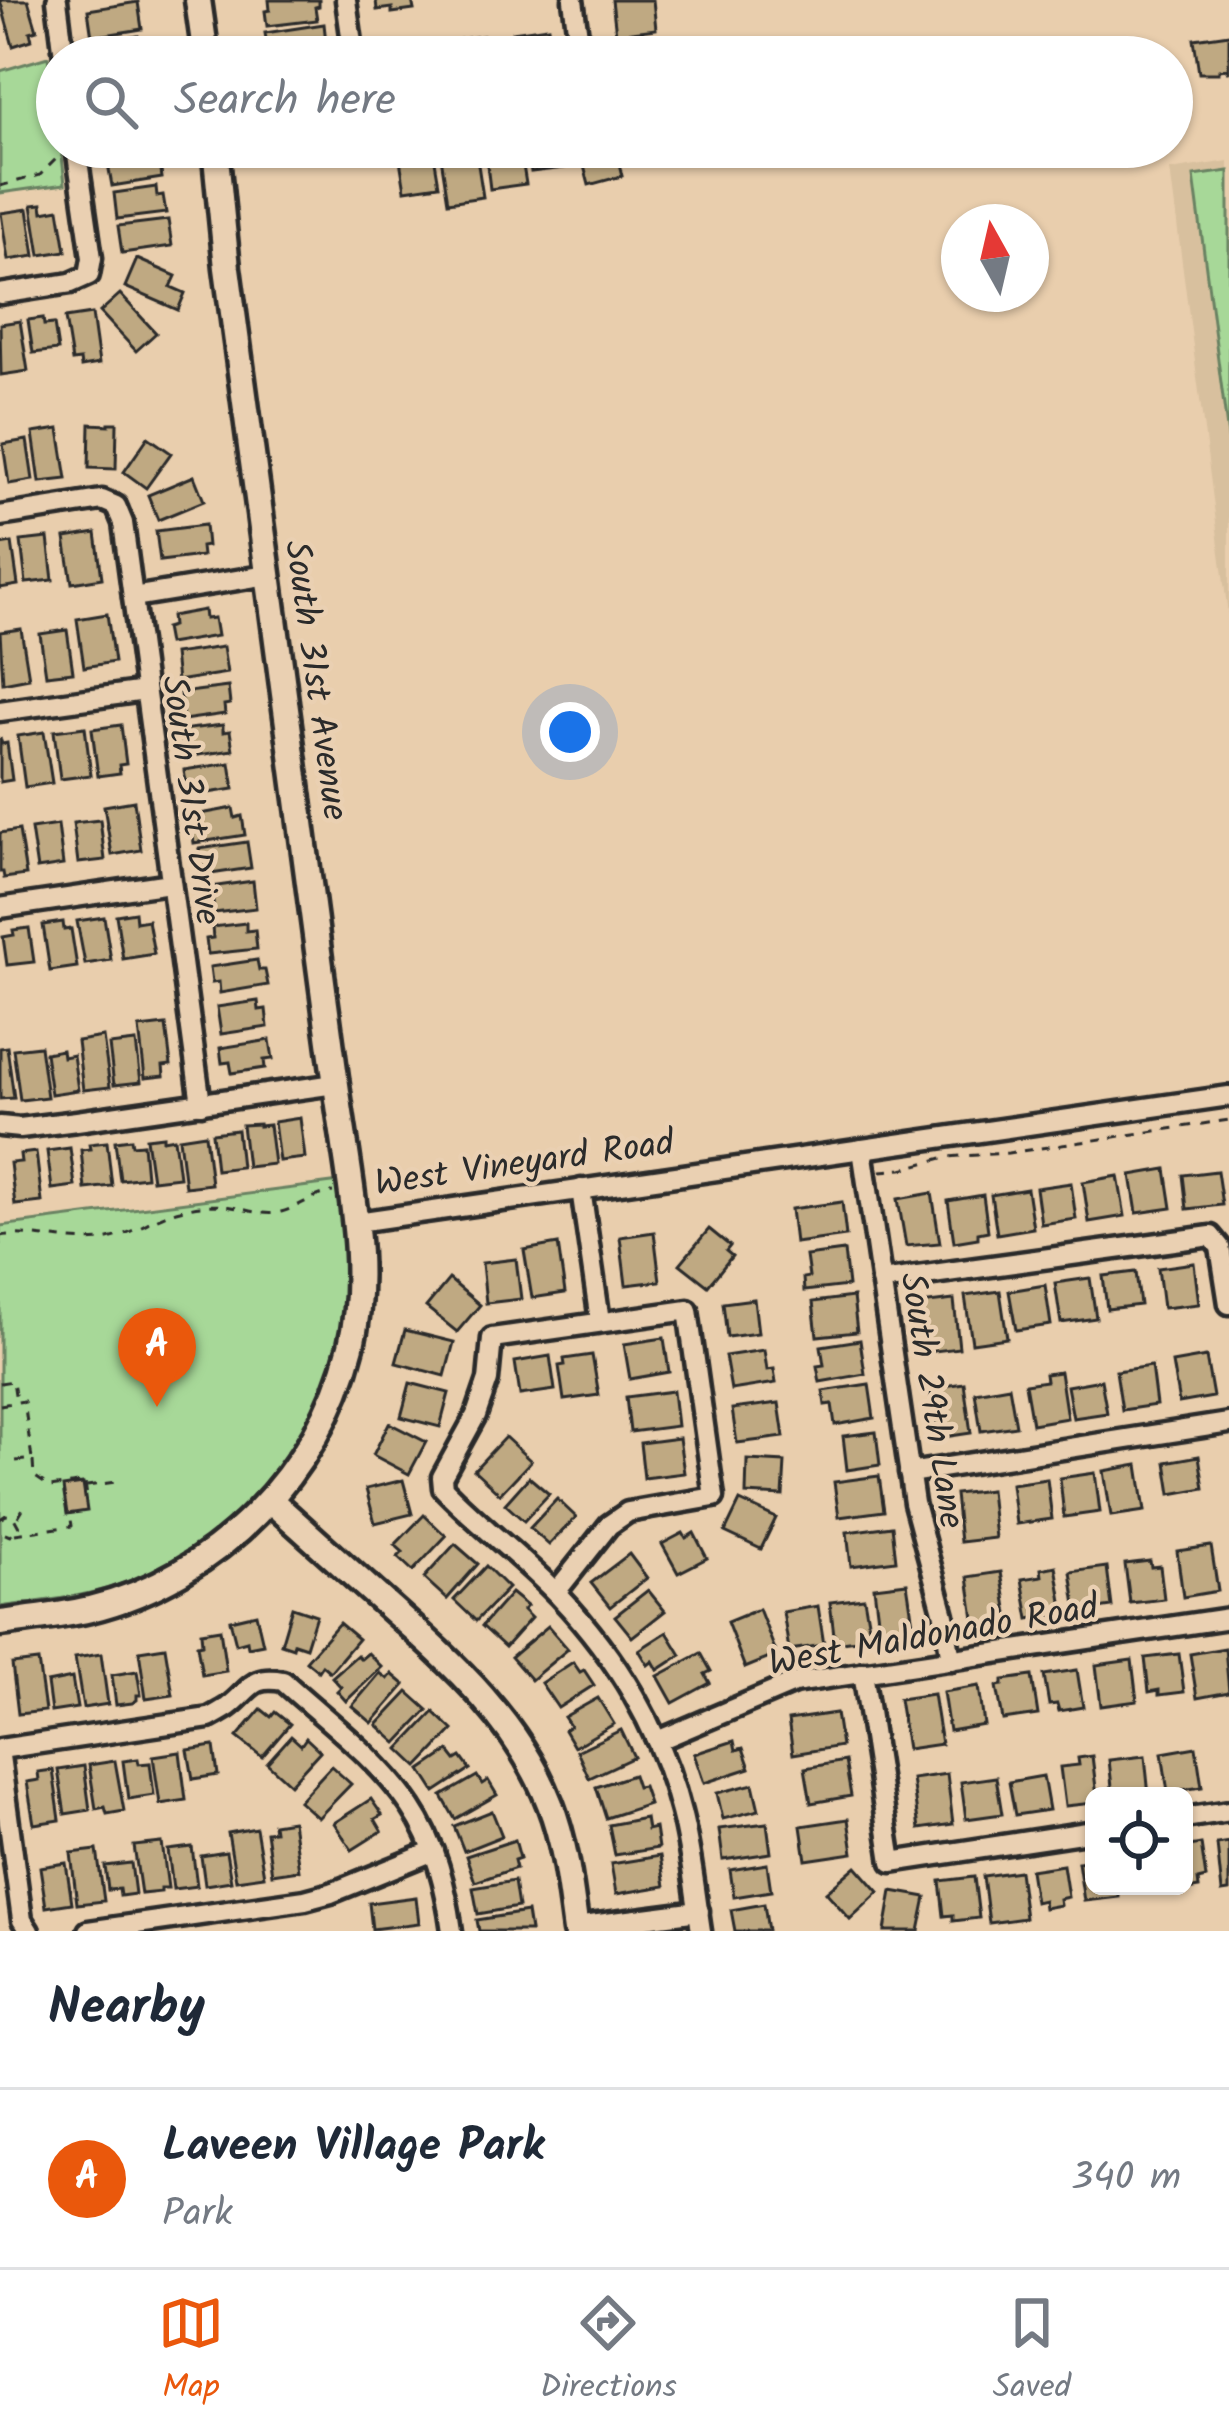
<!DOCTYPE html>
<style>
:root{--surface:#fff;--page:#f6f6f7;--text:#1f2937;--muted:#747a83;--line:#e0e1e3;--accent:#ea580c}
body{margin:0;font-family:Kalam,sans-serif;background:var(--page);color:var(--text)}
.controls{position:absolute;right:36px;bottom:36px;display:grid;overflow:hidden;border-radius:18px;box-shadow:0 3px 9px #0004}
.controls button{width:108px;height:108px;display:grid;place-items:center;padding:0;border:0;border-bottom:3px solid var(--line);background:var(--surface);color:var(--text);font:60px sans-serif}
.compass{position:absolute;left:941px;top:204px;width:108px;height:108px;border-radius:50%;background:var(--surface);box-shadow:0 3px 9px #0004;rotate:352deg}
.you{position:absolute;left:570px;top:732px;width:42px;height:42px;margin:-30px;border:9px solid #fff;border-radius:50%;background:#1a73e8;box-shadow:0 0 0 18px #1a73e833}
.badge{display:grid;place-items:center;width:78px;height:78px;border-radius:50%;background:var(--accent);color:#fff;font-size:39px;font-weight:700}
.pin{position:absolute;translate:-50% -99px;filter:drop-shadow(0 3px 6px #0008)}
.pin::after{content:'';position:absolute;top:63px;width:42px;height:36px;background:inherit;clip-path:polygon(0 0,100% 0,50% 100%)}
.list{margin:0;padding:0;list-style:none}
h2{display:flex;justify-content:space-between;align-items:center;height:156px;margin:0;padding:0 48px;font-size:51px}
h2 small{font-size:39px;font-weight:400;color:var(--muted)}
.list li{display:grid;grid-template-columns:78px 1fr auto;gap:36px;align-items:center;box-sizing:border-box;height:180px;padding:0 48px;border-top:3px solid var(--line)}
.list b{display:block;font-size:45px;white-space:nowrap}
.list p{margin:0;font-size:39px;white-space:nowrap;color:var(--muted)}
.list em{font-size:39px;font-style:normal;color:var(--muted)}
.icon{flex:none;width:66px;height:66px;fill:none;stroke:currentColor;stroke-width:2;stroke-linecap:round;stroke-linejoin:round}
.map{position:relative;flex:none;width:1229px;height:1931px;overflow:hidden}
.search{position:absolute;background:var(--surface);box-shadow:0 3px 9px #0004;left:36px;right:36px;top:36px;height:132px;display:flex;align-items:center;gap:30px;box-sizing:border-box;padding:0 42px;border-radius:66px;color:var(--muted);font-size:45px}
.sheet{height:336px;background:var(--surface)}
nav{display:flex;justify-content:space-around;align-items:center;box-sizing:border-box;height:168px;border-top:3px solid var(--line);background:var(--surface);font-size:33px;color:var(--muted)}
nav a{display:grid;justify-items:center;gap:6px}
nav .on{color:var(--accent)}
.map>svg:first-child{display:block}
.built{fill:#d8c09e}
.green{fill:#a7d898;stroke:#698262;stroke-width:3}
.building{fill:#bfa982;stroke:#2b2b2b;stroke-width:3}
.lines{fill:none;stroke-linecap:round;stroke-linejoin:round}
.minor-casing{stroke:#2b2b2b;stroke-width:27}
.tertiary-casing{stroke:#2b2b2b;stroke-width:33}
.path{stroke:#2b2b2b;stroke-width:3;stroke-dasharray:9 9;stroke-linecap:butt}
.minor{stroke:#ead0b2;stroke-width:18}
.tertiary{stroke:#ead0b2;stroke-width:24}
.labels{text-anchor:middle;stroke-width:9;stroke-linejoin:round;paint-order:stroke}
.street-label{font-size:36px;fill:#2b2b2b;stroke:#ead0b2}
</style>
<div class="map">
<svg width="1229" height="1931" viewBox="0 0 1229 1931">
<rect width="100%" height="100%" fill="#e9cead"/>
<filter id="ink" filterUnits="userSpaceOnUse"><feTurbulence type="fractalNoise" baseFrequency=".00833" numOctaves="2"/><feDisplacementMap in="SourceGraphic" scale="24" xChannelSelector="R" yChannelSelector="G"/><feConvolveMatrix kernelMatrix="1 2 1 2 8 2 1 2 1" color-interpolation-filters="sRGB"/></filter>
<g filter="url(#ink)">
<polygon class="built" points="1229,161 1229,614 1228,614 1170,170"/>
<g class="green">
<polygon points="48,57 57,121 57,147 61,147 65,184 0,193 0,71"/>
<polygon points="1229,171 1229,444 1194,176"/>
<path d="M340,1182C344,1221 351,1261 346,1301C327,1437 228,1561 90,1593C61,1600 30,1602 0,1607V1226Z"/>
</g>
<g class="building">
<polygon points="0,0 28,0 37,30 30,32 32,40 13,46"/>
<polygon points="269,0 319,0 319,6 315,7 317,20 267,26 265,11 270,10"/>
<polygon points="376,0 412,0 414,10 392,13 392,8 377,10"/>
<polygon points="612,0 653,0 656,29 616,34"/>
<polygon points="138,2 142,29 92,37 88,10"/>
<polygon points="324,24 326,42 319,43 321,57 269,57 265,33"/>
<polygon points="548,27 553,57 515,57 512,32"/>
<polygon points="1229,34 1229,73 1227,69 1219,70 1219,73 1199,73 1194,39"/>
<polygon points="138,36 142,57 98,57 95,43"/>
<polygon points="483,36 484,41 505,38 508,57 471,57 468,38"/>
<polygon points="462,39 465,57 427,57 426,49 439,48 438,43"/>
<polygon points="652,39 654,57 614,57 612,44"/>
<polygon points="403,43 404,49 417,47 419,57 381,57 380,47"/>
<polygon points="494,147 520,147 526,184 490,189 485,148"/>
<polygon points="527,147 560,147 564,168 531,172"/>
<polygon points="579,147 615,147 622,176 589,185"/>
<polygon points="158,150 162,178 112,186 107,158"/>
<polygon points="476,152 483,197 448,202 441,157"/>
<polygon points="434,155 439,185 405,190 400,160"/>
<polygon points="156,187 157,196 163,195 166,213 117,219 114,193"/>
<polygon points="42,204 43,212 59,209 66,251 40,255 32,205"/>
<polygon points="28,209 35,256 8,260 1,213"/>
<polygon points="168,220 172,246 122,253 118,226"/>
<polygon points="137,259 176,276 171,287 185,293 178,310 125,287"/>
<polygon points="120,294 156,333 136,351 100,312"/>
<polygon points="92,314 99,364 81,367 80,360 72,361 65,318"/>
<polygon points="43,318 44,325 54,324 58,350 33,353 28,320"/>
<polygon points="20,321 28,371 1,375 0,324"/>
<polygon points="109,423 117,423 116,469 89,468 90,424 109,425"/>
<polygon points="59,429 67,479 40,482 33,433"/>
<polygon points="148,437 171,453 146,488 124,472"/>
<polygon points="27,440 33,480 9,484 3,444"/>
<polygon points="194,476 204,501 158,520 148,495"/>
<polygon points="205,525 207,546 201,547 202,556 160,561 156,531"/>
<polygon points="96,533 102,578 72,583 65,538"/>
<polygon points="48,538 53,580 26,583 21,541"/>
<polygon points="12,543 18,585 0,588 0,545"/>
<polygon points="204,610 205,619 214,618 217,636 168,644 165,628 172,626 171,616"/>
<polygon points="107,614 114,662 84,667 77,619"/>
<polygon points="21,629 29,678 3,683 0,632"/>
<polygon points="67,630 73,672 46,675 40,634"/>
<polygon points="223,647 227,673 177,681 174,654"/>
<polygon points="228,687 230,704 224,705 225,714 183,720 180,693"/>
<polygon points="121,725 126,764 119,765 120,773 98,776 92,729"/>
<polygon points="223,725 223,732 230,731 233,750 184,757 180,730"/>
<polygon points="85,727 91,775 60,779 54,731"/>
<polygon points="44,732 52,783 25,787 18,736"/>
<polygon points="0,738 2,744 7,743 12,780 0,782"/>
<polygon points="230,763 234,789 195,795 193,782 186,783 184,770"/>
<polygon points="134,801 141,850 112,855 104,806"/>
<polygon points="233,808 235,818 242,816 245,835 194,843 190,816"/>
<polygon points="100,820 105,860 78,863 73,823"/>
<polygon points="58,825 63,865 37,869 31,829"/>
<polygon points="19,830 26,875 4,878 3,872 0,872 0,833"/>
<polygon points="247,842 251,868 204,875 199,849"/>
<polygon points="253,881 256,908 214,913 213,902 205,903 203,888"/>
<polygon points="135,912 136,922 148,920 154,954 123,959 116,915"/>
<polygon points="104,917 111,960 85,964 77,921"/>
<polygon points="63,922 64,930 71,929 77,967 50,971 43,925"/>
<polygon points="246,923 246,931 255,930 257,949 208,954 206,939 213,938 212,927"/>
<polygon points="29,928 34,962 7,965 3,937 14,935 13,930"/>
<polygon points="257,960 259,970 265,970 268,985 220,993 219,982 212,983 210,967"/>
<polygon points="258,1001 259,1010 266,1009 268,1027 221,1034 217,1007"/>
<polygon points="166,1025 171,1065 163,1066 164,1076 145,1078 139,1028"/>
<polygon points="103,1037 110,1087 83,1090 77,1041"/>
<polygon points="270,1040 273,1059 264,1060 265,1068 232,1073 230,1062 222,1063 220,1048"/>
<polygon points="136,1042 141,1082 114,1085 109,1045"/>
<polygon points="40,1046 47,1097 20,1100 13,1049"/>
<polygon points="7,1047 14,1098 0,1099 0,1048"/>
<polygon points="62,1050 63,1057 73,1055 78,1090 51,1094 45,1053"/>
<polygon points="300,1118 305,1158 279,1161 274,1122"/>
<polygon points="259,1124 259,1126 269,1125 274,1164 247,1167 242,1125"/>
<polygon points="237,1130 241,1167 216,1170 212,1133"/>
<polygon points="205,1134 211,1184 185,1187 179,1138"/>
<polygon points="163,1136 163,1140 174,1138 179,1177 152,1180 146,1138"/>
<polygon points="131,1139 132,1145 143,1144 146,1177 120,1180 115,1141"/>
<polygon points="107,1142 112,1186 85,1189 81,1150 90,1149 89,1144"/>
<polygon points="70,1148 75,1186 52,1189 47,1151"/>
<polygon points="36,1152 42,1202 15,1205 10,1163 21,1162 20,1154"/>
<polygon points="1166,1169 1172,1208 1137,1213 1131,1175"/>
<polygon points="1217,1171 1222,1205 1187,1209 1183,1175"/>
<polygon points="1118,1176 1125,1216 1089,1222 1083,1182"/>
<polygon points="1071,1183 1076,1219 1041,1224 1036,1188"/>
<polygon points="1027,1189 1033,1228 997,1234 991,1195"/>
<polygon points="932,1193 940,1243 906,1246 898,1199"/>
<polygon points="983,1195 988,1231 978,1233 978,1238 954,1242 948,1201"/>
<polygon points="842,1202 846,1236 795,1243 791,1209"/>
<polygon points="709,1229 730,1246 726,1251 732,1256 708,1286 680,1264"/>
<polygon points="654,1232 660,1281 626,1285 620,1237"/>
<polygon points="558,1244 565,1293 532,1298 524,1250"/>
<polygon points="844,1251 848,1286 804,1291 803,1278 809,1277 806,1256"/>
<polygon points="516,1259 521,1299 486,1303 482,1263"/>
<polygon points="1194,1263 1199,1304 1163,1308 1158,1268"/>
<polygon points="1136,1272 1140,1305 1107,1309 1103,1276"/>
<polygon points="1090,1278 1096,1318 1061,1323 1055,1283"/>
<polygon points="449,1279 480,1305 457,1332 426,1307"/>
<polygon points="1045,1285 1051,1325 1016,1330 1009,1291"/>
<polygon points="1000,1291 1007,1338 972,1343 965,1296"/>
<polygon points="853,1297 857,1332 817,1336 813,1302"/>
<polygon points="754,1299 758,1333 727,1337 723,1303"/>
<polygon points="954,1300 959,1348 925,1352 920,1304"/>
<polygon points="405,1330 454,1342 445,1376 396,1363"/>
<polygon points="664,1338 669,1372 630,1379 624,1344"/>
<polygon points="860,1340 865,1374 820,1382 817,1366 824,1365 821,1346"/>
<polygon points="764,1350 767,1370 774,1369 776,1383 731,1390 725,1356"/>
<polygon points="592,1355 599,1395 564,1400 559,1366 565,1365 564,1359"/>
<polygon points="550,1356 555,1390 520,1395 515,1362"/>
<polygon points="1206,1357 1213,1397 1179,1403 1172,1363"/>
<polygon points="1151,1366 1156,1405 1122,1410 1116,1371"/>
<polygon points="1060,1372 1067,1418 1032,1424 1025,1384 1046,1381 1045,1374"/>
<polygon points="1101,1380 1107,1413 1073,1418 1067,1386"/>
<polygon points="410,1383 449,1393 440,1427 401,1417"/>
<polygon points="964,1383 971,1433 937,1438 930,1388"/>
<polygon points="869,1384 874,1418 835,1425 832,1404 825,1405 823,1391"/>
<polygon points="1009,1386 1016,1426 981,1431 975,1392"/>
<polygon points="673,1391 677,1426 630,1432 626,1397"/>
<polygon points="779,1403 784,1437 737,1443 732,1409"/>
<polygon points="389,1423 426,1442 409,1474 373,1455"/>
<polygon points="876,1432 880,1465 847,1470 843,1436"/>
<polygon points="505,1437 531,1461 500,1494 474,1470"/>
<polygon points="679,1438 684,1473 644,1478 640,1443"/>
<polygon points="1199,1456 1204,1488 1171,1494 1166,1462"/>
<polygon points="747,1460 785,1462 783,1496 746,1494"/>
<polygon points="1138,1465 1145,1511 1111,1516 1104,1471"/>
<polygon points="1095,1473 1100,1512 1064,1517 1060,1478"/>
<polygon points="879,1476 884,1511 839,1517 834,1482"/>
<polygon points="529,1477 549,1494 524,1521 505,1504"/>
<polygon points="1047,1479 1052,1519 1016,1524 1011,1484"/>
<polygon points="403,1480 412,1514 375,1523 366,1489"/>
<polygon points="83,1484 87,1511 67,1514 63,1487"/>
<polygon points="990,1490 995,1538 960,1542 955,1494"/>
<polygon points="557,1499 576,1517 549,1545 530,1528"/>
<polygon points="740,1501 776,1518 761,1549 725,1532"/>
<polygon points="424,1515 446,1536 413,1571 398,1557 403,1552 395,1545"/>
<polygon points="892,1526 896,1560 851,1566 847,1532"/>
<polygon points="683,1533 686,1538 694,1533 707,1558 678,1573 662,1544"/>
<polygon points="455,1544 478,1564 447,1599 424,1578"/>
<polygon points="1211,1546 1218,1591 1183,1597 1177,1551"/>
<polygon points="629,1554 647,1578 610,1607 591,1583"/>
<polygon points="1150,1561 1151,1567 1160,1566 1164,1599 1130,1603 1125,1564"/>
<polygon points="486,1566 508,1588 476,1621 454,1600"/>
<polygon points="1056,1566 1064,1613 1029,1619 1022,1579 1042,1576 1041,1569"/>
<polygon points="1107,1567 1112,1607 1077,1612 1071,1572"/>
<polygon points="1001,1572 1009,1620 975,1625 968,1577"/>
<polygon points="907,1583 914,1630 880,1635 874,1587"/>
<polygon points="648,1590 665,1611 632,1637 615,1616"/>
<polygon points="511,1593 527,1606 523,1610 531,1618 505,1647 482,1626"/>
<polygon points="864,1598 871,1638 835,1643 830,1602"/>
<polygon points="818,1606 824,1645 789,1650 783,1612"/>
<polygon points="292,1607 316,1615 306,1647 294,1643 293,1648 281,1644"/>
<polygon points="759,1609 777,1655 745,1668 727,1622"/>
<polygon points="256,1614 263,1644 248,1647 247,1641 236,1644 230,1620"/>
<polygon points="339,1623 358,1639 330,1672 322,1665 318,1671 306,1661"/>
<polygon points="548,1626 568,1649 531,1680 511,1657"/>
<polygon points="220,1629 226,1671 202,1675 197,1645 202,1644 201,1632"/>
<polygon points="667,1632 681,1655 658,1670 653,1661 648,1665 639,1650"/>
<polygon points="165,1647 173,1695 146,1699 139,1651"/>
<polygon points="1225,1648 1229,1692 1197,1698 1190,1654"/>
<polygon points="368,1653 382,1667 346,1701 337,1691 341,1687 332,1677 357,1655 361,1659"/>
<polygon points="701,1653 711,1671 705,1674 710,1683 673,1703 658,1676"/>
<polygon points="101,1654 108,1704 83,1708 75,1658"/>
<polygon points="1179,1654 1184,1692 1159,1695 1159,1690 1149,1692 1145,1658"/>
<polygon points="1132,1660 1137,1701 1101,1706 1096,1665"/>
<polygon points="38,1661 45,1711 18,1714 12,1664"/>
<polygon points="573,1662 580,1672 584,1670 594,1685 558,1708 541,1683"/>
<polygon points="1077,1670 1083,1707 1059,1711 1057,1704 1049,1705 1044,1675"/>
<polygon points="137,1671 141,1695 137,1695 137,1700 132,1703 116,1705 112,1675"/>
<polygon points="380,1673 388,1679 392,1674 405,1685 372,1723 352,1706"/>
<polygon points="1032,1676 1038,1715 1003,1720 997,1686 1003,1685 1003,1680"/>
<polygon points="72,1678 77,1708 51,1712 47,1683"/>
<polygon points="979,1686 984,1725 949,1731 943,1692"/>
<polygon points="408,1692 428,1710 397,1743 377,1725"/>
<polygon points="933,1694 941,1744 907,1749 899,1699"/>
<polygon points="598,1698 614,1724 574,1747 564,1730 570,1726 564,1717"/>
<polygon points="261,1709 271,1717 275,1712 290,1724 262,1757 237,1737"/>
<polygon points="434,1712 453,1730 418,1767 399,1749"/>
<polygon points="836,1713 841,1746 793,1754 788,1720"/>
<polygon points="621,1730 634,1757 589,1778 577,1751"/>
<polygon points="291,1736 301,1745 306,1738 320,1751 290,1784 267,1763"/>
<polygon points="734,1741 736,1750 743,1748 750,1768 704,1783 694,1754"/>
<polygon points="214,1746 218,1775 193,1779 188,1750"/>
<polygon points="1196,1747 1202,1787 1168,1792 1162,1753"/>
<polygon points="449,1751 456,1760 461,1757 470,1769 435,1792 421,1770"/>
<polygon points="180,1752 186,1800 160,1804 153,1756"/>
<polygon points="1092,1756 1097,1796 1094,1796 1094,1803 1065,1806 1060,1767 1079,1765 1078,1758"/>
<polygon points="1145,1756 1149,1796 1113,1796 1109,1760"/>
<polygon points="138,1759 139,1764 150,1763 154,1795 128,1799 123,1761"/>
<polygon points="115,1761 124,1811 107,1814 105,1807 96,1809 89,1765"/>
<polygon points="845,1761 851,1796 811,1803 805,1768"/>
<polygon points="84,1766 90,1810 65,1814 58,1770"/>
<polygon points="331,1766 351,1784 318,1818 299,1801"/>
<polygon points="53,1770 60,1820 34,1824 27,1782 39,1780 38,1772"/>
<polygon points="947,1774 953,1824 919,1829 912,1779"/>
<polygon points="633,1775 637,1787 643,1786 649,1804 606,1818 596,1787"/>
<polygon points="477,1776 482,1784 488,1780 497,1795 455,1819 442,1796"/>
<polygon points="1043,1776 1049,1810 1015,1815 1009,1782"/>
<polygon points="996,1777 1002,1814 966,1819 961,1782"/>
<polygon points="753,1784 759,1810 723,1819 717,1793"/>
<polygon points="371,1799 382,1815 375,1819 382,1831 352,1850 334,1823"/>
<polygon points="492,1811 502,1836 464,1851 454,1826"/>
<polygon points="645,1818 647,1830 655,1828 658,1848 615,1855 609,1825"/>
<polygon points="848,1819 853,1853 806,1860 801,1826"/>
<polygon points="292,1821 299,1870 272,1874 266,1832 274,1831 273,1824"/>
<polygon points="767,1823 771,1853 723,1860 719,1829"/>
<polygon points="256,1828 264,1876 236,1880 228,1833"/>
<polygon points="515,1840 520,1858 514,1860 516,1868 475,1882 466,1856"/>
<polygon points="1229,1842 1229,1891 1222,1892 1217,1844"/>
<polygon points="162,1843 168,1888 161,1888 161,1892 141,1894 134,1846"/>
<polygon points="1201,1844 1206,1878 1198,1880 1199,1888 1180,1891 1179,1886 1184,1886 1184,1847"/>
<polygon points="192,1847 197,1886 173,1889 168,1850"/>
<polygon points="97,1850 104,1901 77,1904 71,1853"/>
<polygon points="226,1852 231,1881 205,1885 201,1856"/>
<polygon points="660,1856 665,1886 616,1894 611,1864"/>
<polygon points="1094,1860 1094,1886 1118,1886 1119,1897 1084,1901 1078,1862"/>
<polygon points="66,1863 72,1903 46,1907 40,1867"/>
<polygon points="131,1863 135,1894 120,1896 119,1889 108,1890 105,1866"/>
<polygon points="767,1864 771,1891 734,1897 730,1870"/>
<polygon points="1063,1865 1068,1897 1059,1899 1060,1905 1044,1908 1043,1900 1035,1902 1030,1870"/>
<polygon points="856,1866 879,1892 850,1919 826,1892"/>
<polygon points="1019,1871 1025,1918 989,1923 983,1876"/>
<polygon points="974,1877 979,1918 953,1921 953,1915 944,1916 940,1881"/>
<polygon points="514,1881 518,1907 478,1914 473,1888"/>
<polygon points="892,1891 926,1897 919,1931 885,1931"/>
<polygon points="416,1897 419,1923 372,1929 369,1903"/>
<polygon points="764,1904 768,1931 735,1931 731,1910"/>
<polygon points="527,1912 530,1931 479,1931 477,1920"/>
</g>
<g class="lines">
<g class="minor-casing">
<g id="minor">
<polyline points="57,0 64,57"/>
<polyline points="346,0 354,57"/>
<polyline points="573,0 581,57"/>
<polyline points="0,294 71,283 89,275 92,258 76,147"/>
<polyline points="0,516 102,500 116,506 123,523 201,1104"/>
<polyline points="133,597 268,575"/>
<polyline points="0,711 145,691"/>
<polyline points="0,908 170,883"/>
<polyline points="0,1126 20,1128 77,1121 335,1084"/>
<polyline points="862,1149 914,1503 944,1615 951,1660"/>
<polyline points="581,1189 600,1321"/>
<polyline points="357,1222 1229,1096"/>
<polyline points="881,1281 1211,1236 1220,1247 1229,1304"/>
<polyline points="909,1473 1229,1423"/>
<path d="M556,1592L609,1525L628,1512L714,1497L688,1310L492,1338L488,1380L476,1415L442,1477L443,1488C479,1526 522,1557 559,1596C616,1656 661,1730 681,1812C691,1850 695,1892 701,1931"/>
<polyline points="863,1672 892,1862 1094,1831"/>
<polyline points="657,1741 794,1683 1229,1618"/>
<path d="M0,1749L209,1718C211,1717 227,1708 228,1707C251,1690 250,1675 283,1681C326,1720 378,1758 411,1807C436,1844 446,1887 452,1931"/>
<polyline points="0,1756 22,1920 29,1931"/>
<polyline points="1184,1818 1229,1811"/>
<polyline points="575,1927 699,1911"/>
<polyline points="88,1931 305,1900 331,1893 434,1851"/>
</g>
</g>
<g class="tertiary-casing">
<g id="tertiary">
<polyline points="198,0 206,57"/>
<path d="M270,1500C309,1535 348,1570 387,1605C452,1663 518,1721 550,1804C566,1845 570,1888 576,1931"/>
<path d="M0,1623C30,1619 61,1616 90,1609C217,1578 320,1472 351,1346C367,1277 354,1207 344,1139C337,1094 331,1049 325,1004C293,759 260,513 227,268L215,147"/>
</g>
</g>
<g class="path">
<polyline points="0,186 40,175 60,155"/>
<polyline points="881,1171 902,1169 946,1157 1008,1153 1229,1120"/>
<path d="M0,1236C34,1231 67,1244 102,1240C130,1237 153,1216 180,1210C195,1206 210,1204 226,1206C244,1208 263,1217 281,1212C300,1207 313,1194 333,1192"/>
<polyline points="0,1383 13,1381 16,1401"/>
<polyline points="0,1405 24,1401 32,1459 9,1462"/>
<polyline points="33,1461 34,1476 50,1487 85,1482 87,1497"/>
<polyline points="87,1486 122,1481"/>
<polyline points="18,1517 24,1507"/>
<polyline points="0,1519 6,1515 13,1516 19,1527 10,1536 0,1532"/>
<polyline points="15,1534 72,1526 70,1513"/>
</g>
<use href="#minor" class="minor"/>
<use href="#tertiary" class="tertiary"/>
</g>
</g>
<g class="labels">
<g class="street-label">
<text transform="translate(318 680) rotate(82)" y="13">South 31st Avenue</text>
<text transform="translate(193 800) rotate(82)" y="13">South 31st Drive</text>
<text transform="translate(524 1161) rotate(-8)" y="13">West Vineyard Road</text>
<text transform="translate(934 1400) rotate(81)" y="13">South 29th Lane</text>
<text transform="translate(933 1633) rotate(-10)" y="13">West Maldonado Road</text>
</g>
</g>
</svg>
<div class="controls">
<button><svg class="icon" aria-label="locate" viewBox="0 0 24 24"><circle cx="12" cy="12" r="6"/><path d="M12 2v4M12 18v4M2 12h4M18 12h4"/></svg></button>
</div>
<svg class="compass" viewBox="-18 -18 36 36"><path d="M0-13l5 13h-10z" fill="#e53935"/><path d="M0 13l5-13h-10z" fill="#747a83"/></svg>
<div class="you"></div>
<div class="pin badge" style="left:157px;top:1407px">A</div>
<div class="search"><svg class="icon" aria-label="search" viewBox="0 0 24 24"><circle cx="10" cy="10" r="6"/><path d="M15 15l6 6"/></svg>Search here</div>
</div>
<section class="sheet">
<h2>Nearby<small></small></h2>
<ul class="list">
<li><span class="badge">A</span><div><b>Laveen Village Park</b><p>Park</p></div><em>340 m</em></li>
</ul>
</section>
<nav>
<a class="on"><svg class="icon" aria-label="map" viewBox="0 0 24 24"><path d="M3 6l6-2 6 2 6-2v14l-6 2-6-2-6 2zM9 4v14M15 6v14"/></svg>Map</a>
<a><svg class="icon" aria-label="directions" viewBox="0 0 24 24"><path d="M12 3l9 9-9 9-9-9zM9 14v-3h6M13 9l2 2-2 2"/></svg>Directions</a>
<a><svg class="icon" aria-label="saved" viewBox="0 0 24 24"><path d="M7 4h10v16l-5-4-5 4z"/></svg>Saved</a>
</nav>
